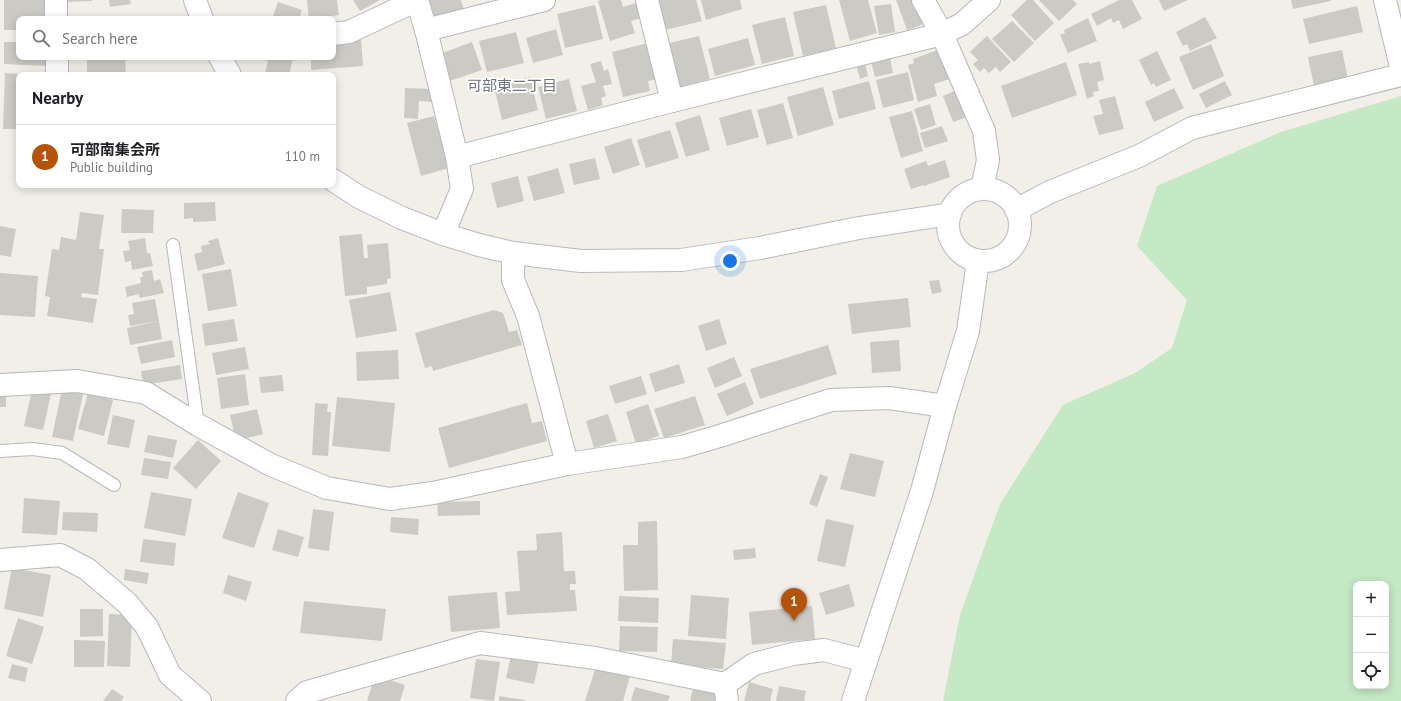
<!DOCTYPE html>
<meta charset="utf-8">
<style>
:root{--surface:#fff;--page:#f6f6f6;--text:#202124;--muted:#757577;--line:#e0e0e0;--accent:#b45309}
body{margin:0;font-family:"PT Sans","Noto Sans JP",sans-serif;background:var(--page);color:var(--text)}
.controls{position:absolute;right:12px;bottom:12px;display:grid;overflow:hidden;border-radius:8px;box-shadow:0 2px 10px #0003}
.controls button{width:36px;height:36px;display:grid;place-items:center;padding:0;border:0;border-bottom:1px solid var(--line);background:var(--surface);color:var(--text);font:20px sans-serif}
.you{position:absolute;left:730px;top:261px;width:14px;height:14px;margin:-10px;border:3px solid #fff;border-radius:50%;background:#1a73e8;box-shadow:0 0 0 6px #1a73e833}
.badge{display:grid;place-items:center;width:26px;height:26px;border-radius:50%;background:var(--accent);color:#fff;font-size:13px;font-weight:700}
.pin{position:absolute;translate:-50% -33px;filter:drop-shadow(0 1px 2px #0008)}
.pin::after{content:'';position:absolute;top:21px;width:14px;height:12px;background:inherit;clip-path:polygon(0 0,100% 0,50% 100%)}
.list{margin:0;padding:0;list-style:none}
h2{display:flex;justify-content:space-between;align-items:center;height:52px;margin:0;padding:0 16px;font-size:17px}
h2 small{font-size:13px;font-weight:400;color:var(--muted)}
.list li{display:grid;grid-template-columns:26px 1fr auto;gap:12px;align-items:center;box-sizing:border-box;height:64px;padding:0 16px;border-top:1px solid var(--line)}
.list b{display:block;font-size:15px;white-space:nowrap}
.list p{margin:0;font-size:13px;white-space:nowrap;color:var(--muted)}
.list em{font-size:13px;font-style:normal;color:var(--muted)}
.icon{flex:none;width:22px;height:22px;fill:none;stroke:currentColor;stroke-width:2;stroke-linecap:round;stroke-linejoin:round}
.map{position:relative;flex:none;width:1401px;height:701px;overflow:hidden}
.search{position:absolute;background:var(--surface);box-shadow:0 2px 10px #0003;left:16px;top:16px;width:320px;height:44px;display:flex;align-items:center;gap:10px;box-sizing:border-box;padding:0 14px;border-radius:8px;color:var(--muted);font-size:15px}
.panel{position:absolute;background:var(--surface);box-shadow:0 2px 10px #0003;left:16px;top:72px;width:320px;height:116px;border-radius:8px}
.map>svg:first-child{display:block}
.green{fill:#c5e8c5;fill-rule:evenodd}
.building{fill:#cccac5}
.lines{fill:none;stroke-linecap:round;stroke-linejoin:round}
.lane-casing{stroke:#b5b8bc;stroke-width:14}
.street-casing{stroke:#b5b8bc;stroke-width:24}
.secondary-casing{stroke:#b6babf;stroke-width:24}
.lane{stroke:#fff;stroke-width:12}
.street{stroke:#fff;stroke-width:22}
.secondary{stroke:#fff;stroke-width:22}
.labels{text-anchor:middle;stroke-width:3.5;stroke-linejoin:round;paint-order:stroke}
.neighbourhood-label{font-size:15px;fill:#70757a;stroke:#fff}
</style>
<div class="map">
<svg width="1401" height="701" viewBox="0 0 1401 701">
<rect width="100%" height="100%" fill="#f1efe8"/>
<path class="green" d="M1401,96V701H943L960,615L1000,504L1063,405L1135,373L1172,348L1187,300L1137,246L1157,186L1281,132ZM1356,584H1386V686H1356Z"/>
<g class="building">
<polygon points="4,0 46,0 46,19 19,19 19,30 4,30"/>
<polygon points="67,0 92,0 92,1 67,2"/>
<polygon points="109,0 130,0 131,4 110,7"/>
<polygon points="307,0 337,0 339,15 309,19"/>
<polygon points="353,0 380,0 360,11"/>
<polygon points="424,0 461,0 464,10 430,20"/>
<polygon points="602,0 621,0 623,7 636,3 641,18 631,21 635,33 610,41 598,1"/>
<polygon points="657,0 696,0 702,21 665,30"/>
<polygon points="701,0 740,0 742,9 706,20"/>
<polygon points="839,0 868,0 877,33 850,41"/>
<polygon points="896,0 916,0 924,24 907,30"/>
<polygon points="1027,0 1033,0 1054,23 1035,41 1011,15"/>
<polygon points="1039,0 1073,0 1077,4 1059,21"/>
<polygon points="1119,0 1132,0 1142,19 1123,29 1119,20 1113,23 1111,18 1097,26 1091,14"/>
<polygon points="1159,0 1188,0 1164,11"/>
<polygon points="1291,0 1331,0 1331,1 1293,9"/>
<polygon points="278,2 302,10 299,19 272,19"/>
<polygon points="891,4 895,32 879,35 874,6"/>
<polygon points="595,5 603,39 565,48 557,14"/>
<polygon points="826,5 836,48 803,56 793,12"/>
<polygon points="1357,6 1363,32 1309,44 1303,19"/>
<polygon points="785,17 794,56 762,64 752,25"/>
<polygon points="1205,17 1217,38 1190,51 1187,44 1183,46 1176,32"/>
<polygon points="1088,18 1097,41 1068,53 1060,35 1065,33 1064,30"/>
<polygon points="1012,21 1034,43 1014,62 992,39"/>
<polygon points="556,29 563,55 533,63 526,38"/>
<polygon points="516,32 524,63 487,72 479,41"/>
<polygon points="699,36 710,79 676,88 665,44"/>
<polygon points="987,36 1011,62 1000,72 996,67 989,73 984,68 980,72 973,64 978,60 970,52"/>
<polygon points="361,38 363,66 311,70 311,57 333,57 333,40"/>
<polygon points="748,38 755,65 715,76 708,49"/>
<polygon points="4,42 19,42 19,57 46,57 46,66 4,64"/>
<polygon points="472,42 482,70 447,82 437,55"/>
<polygon points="648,43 657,79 648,81 650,91 623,97 612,52"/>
<polygon points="1211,44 1224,76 1193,90 1179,57"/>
<polygon points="943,48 953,78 934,84 937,96 918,102 908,65 914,63 913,59"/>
<polygon points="1342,50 1349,84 1315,91 1308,57"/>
<polygon points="1157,51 1171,80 1156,87 1154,83 1151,85 1139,60"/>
<polygon points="87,57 125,57 126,75 87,75"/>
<polygon points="269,57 293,57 289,75 273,75 265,73"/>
<polygon points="890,57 893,73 875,77 871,61"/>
<polygon points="864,59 868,76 860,79 855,61"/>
<polygon points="601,61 604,71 608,69 612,84 603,86 606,96 601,98 603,105 588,110 581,86 596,82 590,64"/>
<polygon points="1100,61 1104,80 1097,82 1099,91 1093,92 1094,96 1087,99 1078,64 1089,62 1089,64"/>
<polygon points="1066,62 1077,95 1012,118 1001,86"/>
<polygon points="908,72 914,100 883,108 876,80"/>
<polygon points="5,73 19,74 19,129 3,129"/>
<polygon points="530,77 538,110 502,120 494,87"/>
<polygon points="569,79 577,111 546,119 538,87"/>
<polygon points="869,81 876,109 839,119 832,91"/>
<polygon points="1225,81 1232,95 1206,108 1199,94"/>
<polygon points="823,87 834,125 798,136 787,97"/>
<polygon points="405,88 431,89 431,102 419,101 418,119 404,118"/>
<polygon points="1174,88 1184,108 1154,122 1145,102"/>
<polygon points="959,89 970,116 953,122 943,96"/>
<polygon points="1115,96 1124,129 1099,135 1093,116 1103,114 1099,100"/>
<polygon points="783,103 793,138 767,145 757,110"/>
<polygon points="930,104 936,125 921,130 914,109"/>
<polygon points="751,109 759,137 727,146 719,118"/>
<polygon points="912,111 923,151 901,158 889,117"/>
<polygon points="700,115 710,150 686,157 675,123"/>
<polygon points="434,116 449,168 421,176 407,123"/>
<polygon points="942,126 948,141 925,148 920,133"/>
<polygon points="670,130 679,158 646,168 637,140"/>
<polygon points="631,138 640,165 613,174 604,147"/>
<polygon points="595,158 600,179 574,185 569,164"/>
<polygon points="945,160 950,177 924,186 923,185 911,189 904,169 926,161 928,166"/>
<polygon points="558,168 565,193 534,201 527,177"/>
<polygon points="518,176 524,201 497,208 491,183"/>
<polygon points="215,202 216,221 193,222 193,218 184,219 184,203"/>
<polygon points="122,209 154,210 153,233 121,233"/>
<polygon points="80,212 104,215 99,249 104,249 98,295 82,293 81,297 97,299 93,323 47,316 50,297 45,296 52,249 59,250 61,237 76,240"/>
<polygon points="0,226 16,229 11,257 0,255"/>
<polygon points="362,234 364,258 368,258 367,245 388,243 391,278 387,279 387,284 367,287 367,294 345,296 339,236"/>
<polygon points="145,238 147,253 150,253 153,266 132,270 131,261 125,262 123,251 130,250 128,241"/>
<polygon points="218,238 225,264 198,271 194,254 202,252 201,246 210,244 208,241"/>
<polygon points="231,269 237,306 208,311 202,274"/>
<polygon points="152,270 154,281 160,279 164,293 140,298 139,294 127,297 125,287 141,283 140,277 143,277 142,272"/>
<polygon points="0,273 38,276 35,317 0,315"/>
<polygon points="939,280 942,292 932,294 929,281"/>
<polygon points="390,292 397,331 356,338 349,300"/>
<polygon points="908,298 911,327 852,334 848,304"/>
<polygon points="155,299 159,321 130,326 128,315 134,314 132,303"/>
<polygon points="494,310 503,313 509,332 517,330 522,345 433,371 432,366 425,368 415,333"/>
<polygon points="234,319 238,341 205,346 202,324"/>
<polygon points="719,319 727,344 706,351 698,326"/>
<polygon points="159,321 162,339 130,345 127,328"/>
<polygon points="172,340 175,357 141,364 137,347"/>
<polygon points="899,340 901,371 872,373 870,342"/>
<polygon points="828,345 837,374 760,399 750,369"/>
<polygon points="245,347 249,369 216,375 212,353"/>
<polygon points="398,350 399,379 357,381 356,352"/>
<polygon points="734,357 742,376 715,388 707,368"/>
<polygon points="679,364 685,383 655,392 649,374"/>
<polygon points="180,365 182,379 143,385 141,371"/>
<polygon points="245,374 249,405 221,409 217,378"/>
<polygon points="282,375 284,391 261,393 259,377"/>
<polygon points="641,376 647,394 615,404 609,386"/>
<polygon points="745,382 754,404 727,416 717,394"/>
<polygon points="62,389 83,394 73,441 52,437"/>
<rect x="0" y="390" width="6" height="17"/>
<polygon points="32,390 51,394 43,430 24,426"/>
<polygon points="88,393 113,400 104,436 78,429"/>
<polygon points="695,396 705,425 664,438 654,409"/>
<polygon points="337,397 395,403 390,452 332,446"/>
<polygon points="315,403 328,404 327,412 331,412 328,456 312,455"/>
<polygon points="527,403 532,423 542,421 547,441 449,468 438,428"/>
<polygon points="648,404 659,436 636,444 626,412"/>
<polygon points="257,409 263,434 236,441 230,415"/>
<polygon points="608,414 617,441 594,448 586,421"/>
<polygon points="113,415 135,420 129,448 107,444"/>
<polygon points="148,435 177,440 173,458 144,452"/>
<polygon points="198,440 221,461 196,489 173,468"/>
<polygon points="850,453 884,461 875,497 840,489"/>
<polygon points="144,458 171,462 168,479 141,475"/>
<polygon points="820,474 828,477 817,507 809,504"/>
<polygon points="151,492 192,499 185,536 144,528"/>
<polygon points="238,492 269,503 254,548 222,538"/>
<polygon points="24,498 60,501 57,535 22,533"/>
<polygon points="480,501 480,515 438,516 437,502"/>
<polygon points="313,509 334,512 329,551 308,548"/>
<polygon points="63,512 98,513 97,532 62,530"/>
<polygon points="391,517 419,519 418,535 390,532"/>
<polygon points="826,519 854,525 845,567 817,561"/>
<polygon points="657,521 658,590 624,591 623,545 638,545 638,522"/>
<polygon points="278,529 304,537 298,557 272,550"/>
<polygon points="562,532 564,571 575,571 576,584 570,584 570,590 575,590 577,611 507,615 505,592 520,591 517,551 537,550 536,534"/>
<polygon points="143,539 176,543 174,566 140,562"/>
<polygon points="755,548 756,558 734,560 733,550"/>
<polygon points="12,568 51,575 43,617 4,609"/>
<polygon points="125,569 149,573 147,584 124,580"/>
<polygon points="228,575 252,582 246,601 223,593"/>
<polygon points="849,584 855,606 826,615 819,593"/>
<polygon points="497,592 500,628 451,632 448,596"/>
<polygon points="691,595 729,598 726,639 688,636"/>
<polygon points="619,596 659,598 658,623 618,621"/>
<polygon points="304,601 386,609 382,641 300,633"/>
<polygon points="812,606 815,639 752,645 749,612"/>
<polygon points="80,609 103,609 103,636 80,637"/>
<polygon points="109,614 132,615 130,667 107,666"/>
<polygon points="18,618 44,627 32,664 6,656"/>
<polygon points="620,626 658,627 657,652 619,651"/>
<polygon points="673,639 726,643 723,669 671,665"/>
<polygon points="74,640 105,641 104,667 74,667"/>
<polygon points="512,651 540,656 534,684 506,678"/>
<polygon points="476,659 500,662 494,701 470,698"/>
<polygon points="597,663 631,673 623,701 585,701"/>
<polygon points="12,664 28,668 25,682 8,678"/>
<polygon points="375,675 405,685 400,701 367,701"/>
<polygon points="749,682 773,689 770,701 744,701"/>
<polygon points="694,685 717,691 715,701 690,701"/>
<polygon points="779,686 806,691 804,701 776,701"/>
<polygon points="635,687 670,696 668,701 631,701"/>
<polygon points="112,689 124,697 121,701 103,701"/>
<polygon points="499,696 525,700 525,701 499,701"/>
</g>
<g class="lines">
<g class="lane-casing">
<g id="lane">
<polyline points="173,245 198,425"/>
<polyline points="0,451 33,449 62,453 114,485"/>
</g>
</g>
<g class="street-casing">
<g id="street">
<polyline points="56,0 56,19"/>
<polyline points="417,0 426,30 457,157 462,189 443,234"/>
<polyline points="647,0 672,101"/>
<polyline points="923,0 942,34 984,131 988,160 982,189"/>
<polyline points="1385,0 1401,67"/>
<polyline points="426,30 544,0"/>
<polyline points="333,34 349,32 417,0"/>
<polyline points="57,57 57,75"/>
<polyline points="457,157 672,101 942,34 962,24 989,0"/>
<polyline points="1016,210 1050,192 1139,156 1192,128 1401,75"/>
<polyline points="513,253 513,280 528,316 567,464"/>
<polyline points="0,385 77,381 146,393 198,425 271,465 327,488 390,499 433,493 567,464 682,447 723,435 831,400 889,398 945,406"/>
<polyline points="0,560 60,555 87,569 127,603 147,627 170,675 200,701"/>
<polyline points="297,701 307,692 480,643 595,658 725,684"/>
<polyline points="727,701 725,684 754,664 793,654 824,650 866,661"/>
</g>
</g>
<g class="secondary-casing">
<g id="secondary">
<polyline points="195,0 202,19"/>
<polyline points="220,57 230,75"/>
<polyline points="333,180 359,197 402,218 443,234 479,245 513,253 581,261 681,260 760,248 859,228 950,214"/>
<circle cx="984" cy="225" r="36"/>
<polyline points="853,701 922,491 945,406 968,331 978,261"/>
</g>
</g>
<use href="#lane" class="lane"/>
<use href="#street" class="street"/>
<use href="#secondary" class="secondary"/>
</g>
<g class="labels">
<g class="neighbourhood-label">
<text x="512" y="91">可部東二丁目</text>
</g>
</g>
</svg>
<div class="controls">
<button>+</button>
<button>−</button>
<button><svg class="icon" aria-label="locate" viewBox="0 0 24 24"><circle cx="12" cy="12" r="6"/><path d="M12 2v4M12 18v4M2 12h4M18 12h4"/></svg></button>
</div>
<div class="you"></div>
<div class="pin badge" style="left:794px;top:621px">1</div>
<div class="search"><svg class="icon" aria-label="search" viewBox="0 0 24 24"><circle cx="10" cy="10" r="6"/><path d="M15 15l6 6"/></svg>Search here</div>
<section class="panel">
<h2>Nearby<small></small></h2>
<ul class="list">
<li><span class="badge">1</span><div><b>可部南集会所</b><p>Public building</p></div><em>110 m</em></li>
</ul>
</section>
</div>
